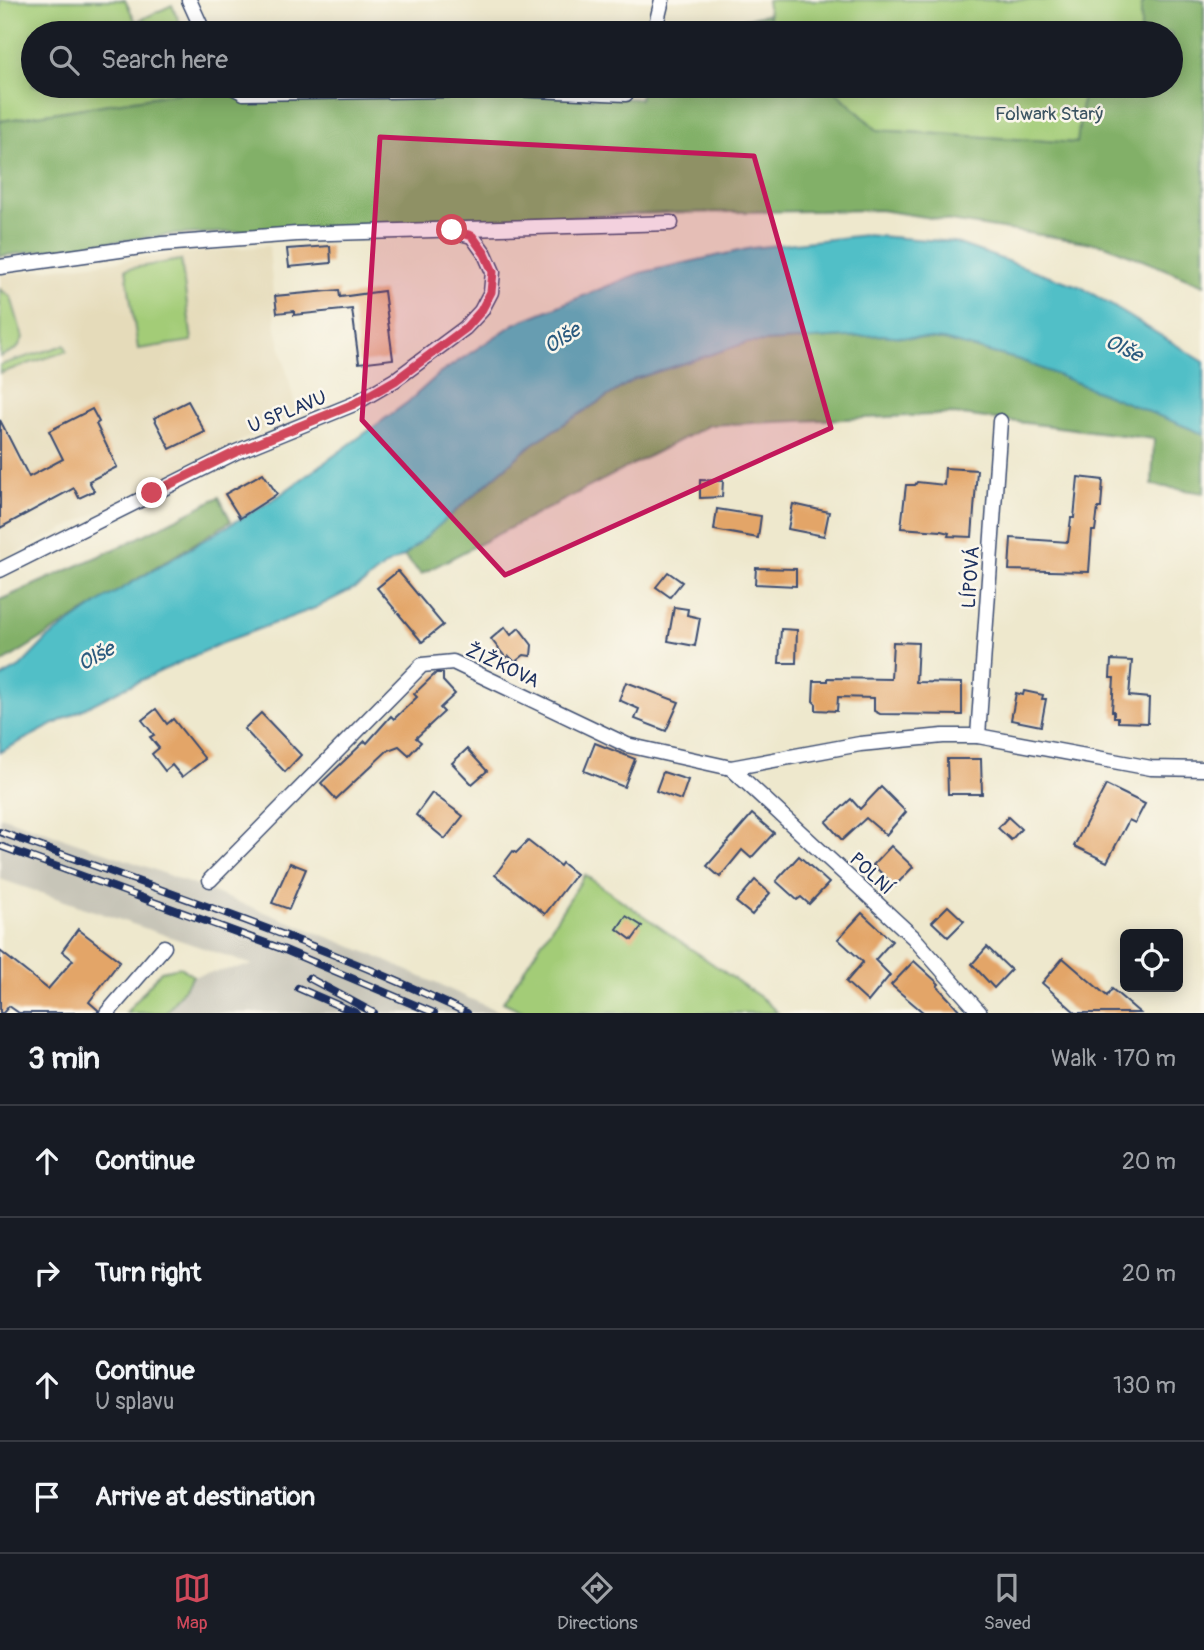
<!DOCTYPE html>
<meta charset="utf-8">
<style>
:root{--surface:#171b24;--page:#242831;--text:#f1f3f6;--muted:#9ea1a6;--line:#363941;--accent:#d1495b}
body{margin:0;font-family:Pangolin,sans-serif;background:var(--page);color:var(--text)}
.controls{position:absolute;right:21px;bottom:21px;display:grid;overflow:hidden;border-radius:10px;box-shadow:0 4px 18px #0003}
.controls button{width:63px;height:63px;display:grid;place-items:center;padding:0;border:0;border-bottom:2px solid var(--line);background:var(--surface);color:var(--text);font:35px sans-serif}
.stop{position:absolute;width:21px;height:21px;margin:-16px;border:5px solid #d1495b;border-radius:50%;background:#fff}
.stop.end{background:#d1495b;border-color:#fff;box-shadow:0 2px 7px #0008}
.list{margin:0;padding:0;list-style:none}
h2{display:flex;justify-content:space-between;align-items:center;height:91px;margin:0;padding:0 28px;font-size:30px}
h2 small{font-size:23px;font-weight:400;color:var(--muted)}
.list li{display:grid;grid-template-columns:46px 1fr auto;gap:21px;align-items:center;box-sizing:border-box;height:112px;padding:0 28px;border-top:2px solid var(--line)}
.list b{display:block;font-size:26px;white-space:nowrap}
.list p{margin:0;font-size:23px;white-space:nowrap;color:var(--muted)}
.list em{font-size:23px;font-style:normal;color:var(--muted)}
.icon{flex:none;width:38px;height:38px;fill:none;stroke:currentColor;stroke-width:2;stroke-linecap:round;stroke-linejoin:round}
.map{position:relative;flex:none;width:1204px;height:1013px;overflow:hidden}
.search{position:absolute;background:var(--surface);box-shadow:0 4px 18px #0003;left:21px;right:21px;top:21px;height:77px;display:flex;align-items:center;gap:18px;box-sizing:border-box;padding:0 24px;border-radius:38px;color:var(--muted);font-size:26px}
.sheet{height:539px;background:var(--surface)}
nav{display:flex;justify-content:space-around;align-items:center;box-sizing:border-box;height:98px;border-top:2px solid var(--line);background:var(--surface);font-size:19px;color:var(--muted)}
nav a{display:grid;justify-items:center;gap:4px}
nav .on{color:var(--accent)}
.map>svg:first-child{display:block}
.built{fill:#e5dbba}
.industrial{fill:#c7c5b8}
.green{fill:#a3cc77;stroke:#5f7e6a;stroke-width:2}
.forest{fill:#82b068;stroke:#4e7063;stroke-width:2}
.water{fill:#51bfc7;stroke:#367792;stroke-width:2}
.building{fill:#e3a568}
.lines{fill:none;stroke-linecap:round;stroke-linejoin:round}
.street-casing{stroke:#3b4b6f;stroke-width:17}
.street{stroke:#fff;stroke-width:14}
.rail-casing{stroke:#1b2f5e;stroke-width:8}
.rail{stroke:#fbf7ec;stroke-width:5;stroke-dasharray:16;stroke-linecap:butt}
.route{stroke:#d1495b;stroke-width:9}
.marked{fill:#c2185b;fill-opacity:0.2;stroke:#c2185b;stroke-width:5;stroke-linejoin:round}
.labels{text-anchor:middle;stroke-width:5;stroke-linejoin:round;paint-order:stroke}
.park-label{font-size:19px;fill:#3d5664;stroke:#fbf7ec}
.street-label{font-size:19px;fill:#1b2f5e;stroke:#fbf7ec}
.water-label{font-size:21px;font-style:italic;fill:#2b5a7e;stroke:#fbf7ec}
</style>
<div class="map">
<svg width="1204" height="1013" viewBox="0 0 1204 1013">
<rect width="100%" height="100%" fill="#fbf7ec"/>
<filter id="ink" filterUnits="userSpaceOnUse"><feTurbulence type="fractalNoise" baseFrequency=".0143" numOctaves="2"/><feDisplacementMap in="SourceGraphic" scale="14" xChannelSelector="R" yChannelSelector="G"/><feConvolveMatrix kernelMatrix="1 2 1 2 8 2 1 2 1" color-interpolation-filters="sRGB"/></filter>
<filter id="wash" filterUnits="userSpaceOnUse"><feTurbulence type="fractalNoise" baseFrequency=".00686" numOctaves="4" result="noise"/><feDisplacementMap in="SourceGraphic" scale="28" xChannelSelector="R" yChannelSelector="G"/><feGaussianBlur stdDeviation="1.57" result="paint"/><feColorMatrix in="noise" values="0 0 0 0 0 0 0 0 0 0 0 0 0 0 0 0 0 1.4 0 .05"/><feComposite in="paint" operator="in"/></filter>
<g filter="url(#wash)">
<rect width="100%" height="100%" fill="#eee8cd"/>
<polygon class="built" points="269,246 276,329 297,413 0,561 0,275 186,253"/>
<polygon class="industrial" points="0,816 147,867 295,924 368,953 502,1013 166,1013 193,976 253,965 0,879"/>
<g class="green">
<polygon points="0,0 125,0 136,22 172,5 184,33 33,33 33,86 193,86 191,91 0,121"/>
<polygon points="767,0 1145,0 1141,8 1141,33 780,33 770,23"/>
<polygon points="830,86 1084,86 1078,143 877,130"/>
<polygon points="181,260 192,341 138,349 126,269"/>
<polygon points="0,289 11,297 23,338 17,349 0,357"/>
<polygon points="65,345 67,351 0,373 0,365"/>
<polygon points="585,875 763,999 778,1013 526,1013 503,1002"/>
<polygon points="180,967 193,976 166,1013 126,1013 161,971"/>
</g>
<g class="forest">
<polygon points="1145,0 1204,0 1204,285 1105,245 880,210 665,213 168,235 0,256 0,121 191,91 227,94 557,96 640,99 643,86 830,86 877,130 1077,143 1084,86 1171,86 1171,33 1141,33 1141,8"/>
<polygon points="768,14 770,23 780,33 687,33"/>
<polygon points="881,335 943,340 1032,363 1204,434 1204,493 1152,485 1154,439 954,414 709,425 421,574 404,556 532,444 635,379 746,343"/>
<polygon points="219,497 231,521 0,664 0,600 124,545"/>
</g>
<polygon class="water" points="865,235 953,242 1081,287 1204,362 1204,434 1020,360 943,340 881,335 746,343 635,379 532,444 404,556 386,565 363,584 315,608 224,642 124,688 0,752 0,678 20,667 47,639 103,600 277,497 408,402 439,374 516,323 640,273 752,248"/>
<g id="blocks">
<g class="building">
<polygon points="330,246 331,263 289,267 287,249"/>
<polygon points="339,290 340,297 384,291 393,359 359,363 352,309 294,315 294,311 277,313 275,296"/>
<polygon points="188,401 205,432 170,449 154,418"/>
<polygon points="92,409 99,422 96,424 117,467 89,481 94,491 79,498 74,488 0,528 0,420 29,477 63,459 49,431"/>
<polygon points="945,468 977,470 972,537 948,536 949,533 941,531 901,528 906,485 915,485 917,482 944,485"/>
<polygon points="263,473 277,494 240,518 225,494"/>
<polygon points="1078,477 1103,480 1101,508 1098,508 1095,531 1092,531 1089,572 1009,570 1011,538 1068,542 1071,518 1074,518"/>
<polygon points="700,480 723,481 722,497 700,498"/>
<polygon points="793,504 829,512 824,536 788,529"/>
<polygon points="717,509 761,516 758,538 714,530"/>
<polygon points="756,568 796,569 796,586 755,584"/>
<polygon points="398,571 443,625 422,642 377,588"/>
<polygon points="668,572 682,582 670,597 656,587"/>
<polygon points="674,607 688,609 687,615 700,618 695,646 668,641"/>
<polygon points="505,627 511,635 519,628 532,645 531,656 524,655 515,662 509,656 506,658 491,639"/>
<polygon points="781,629 797,630 796,663 779,663"/>
<polygon points="893,642 918,643 916,682 962,683 962,715 880,714 874,711 874,698 838,697 837,711 816,710 816,704 813,701 814,681 828,681 828,678 891,679"/>
<polygon points="1111,660 1132,661 1129,696 1149,698 1148,723 1118,722 1118,717 1114,717 1114,711 1112,711 1114,678 1110,678"/>
<polygon points="436,673 443,673 443,681 455,694 440,708 444,712 416,738 421,742 409,755 399,746 388,750 336,799 321,783 365,741 367,743 391,716 394,719 417,697 414,694"/>
<polygon points="626,682 679,702 666,731 635,719 639,709 619,700"/>
<polygon points="1024,691 1043,695 1042,699 1046,699 1041,726 1011,720 1016,693 1023,695"/>
<polygon points="156,709 167,724 173,719 205,759 182,777 172,765 165,771 152,754 159,748 150,737 154,735 142,720"/>
<polygon points="261,713 301,755 285,772 244,729"/>
<polygon points="595,743 635,759 624,787 584,771"/>
<polygon points="467,749 487,771 472,784 452,763"/>
<polygon points="947,759 981,759 982,794 948,794"/>
<polygon points="663,772 688,780 681,800 656,791"/>
<polygon points="1106,785 1145,804 1135,823 1129,820 1107,862 1074,846"/>
<polygon points="881,787 906,812 886,835 866,818 842,840 826,822 851,799 860,809"/>
<polygon points="432,793 463,816 445,839 416,815"/>
<polygon points="752,814 774,833 751,858 742,850 720,877 707,866"/>
<polygon points="1008,817 1021,829 1011,840 998,828"/>
<polygon points="528,841 560,866 562,863 576,874 545,914 495,875 513,851 516,853"/>
<polygon points="891,846 913,867 895,886 873,865"/>
<polygon points="799,856 829,883 809,904 801,897 797,900 776,881"/>
<polygon points="290,863 306,869 289,909 272,903"/>
<polygon points="755,880 770,893 752,915 736,902"/>
<polygon points="948,906 964,921 948,937 932,922"/>
<polygon points="862,913 892,941 875,960 890,975 868,1002 846,982 863,962 838,939"/>
<polygon points="626,916 642,926 632,940 617,929"/>
<polygon points="78,929 120,961 89,1002 98,1010 98,1013 19,1013 9,1006 3,1013 0,1013 0,951 48,989 73,960 62,951"/>
<polygon points="987,947 1011,970 994,988 972,964"/>
<polygon points="1063,958 1107,996 1112,989 1140,1013 1076,1013 1042,983"/>
<polygon points="914,961 939,984 937,986 962,1013 924,1013 891,985"/>
</g>
</g>
</g>
<g filter="url(#ink)">
<use href="#blocks" fill-opacity="0" stroke="#3b4b6f" stroke-width="2"/>
<g class="lines">
<g class="street-casing">
<g id="street">
<polyline points="189,0 204,33"/>
<polyline points="654,33 662,0"/>
<polyline points="231,86 244,93 514,89 626,94 633,86"/>
<polyline points="0,267 162,244 297,234 671,223"/>
<polyline points="0,570 236,452 354,404 395,380 465,328 481,311 491,292 493,272 485,254 472,236 460,233"/>
<polyline points="978,736 1000,421"/>
<polyline points="731,768 913,937 980,1013"/>
<polyline points="210,880 422,665 453,662 627,745 731,768 860,744 943,736 978,736 1151,768 1204,769"/>
<polyline points="107,1013 164,947"/>
</g>
</g>
<use href="#street" class="street"/>
<g class="rail-casing">
<g id="rail">
<path d="M0,832C157,889 316,941 467,1013"/>
<polyline points="0,846 285,950 434,1013"/>
<polyline points="309,978 374,1013"/>
<polyline points="298,988 356,1013"/>
</g>
</g>
<use href="#rail" class="rail"/>
</g>
</g>
<g class="lines" filter="url(#ink)">
<polyline class="route" points="152,493 236,452 354,404 396,380 466,328 481,311 491,292 493,272 485,254 472,236 452,230"/>
</g>
<path class="marked" d="M380,137L754,156L831,428L505,575L362,420Z"/>
<g class="labels">
<g class="park-label">
<text x="1049" y="120">Folwark Starý</text>
</g>
<g class="street-label">
<text transform="translate(287 411) rotate(-22)" y="7">U SPLAVU</text>
<text transform="translate(970 577) rotate(-86)" y="7">LÍPOVÁ</text>
<text transform="translate(503 665) rotate(25)" y="7">ŽIŽKOVA</text>
<text transform="translate(872 873) rotate(43)" y="7">POLNÍ</text>
</g>
<g class="water-label">
<text transform="translate(562 338) rotate(-32)" y="7">Olše</text>
<text transform="translate(1124 348) rotate(26)" y="7">Olše</text>
<text transform="translate(96 656) rotate(-29)" y="7">Olše</text>
</g>
</g>
</svg>
<div class="controls">
<button><svg class="icon" aria-label="locate" viewBox="0 0 24 24"><circle cx="12" cy="12" r="6"/><path d="M12 2v4M12 18v4M2 12h4M18 12h4"/></svg></button>
</div>
<div class="stop" style="left:452px;top:230px"></div>
<div class="stop end" style="left:152px;top:493px"></div>
<div class="search"><svg class="icon" aria-label="search" viewBox="0 0 24 24"><circle cx="10" cy="10" r="6"/><path d="M15 15l6 6"/></svg>Search here</div>
</div>
<section class="sheet">
<h2>3 min<small>Walk · 170 m</small></h2>
<ul class="list">
<li><svg class="icon" aria-label="ahead" viewBox="0 0 24 24"><path d="M12 20V5M6 11l6-6 6 6"/></svg><div><b>Continue</b></div><em>20 m</em></li>
<li><svg class="icon" aria-label="right" viewBox="0 0 24 24"><path d="M7 20v-9h11M14 6l5 5-5 5"/></svg><div><b>Turn right</b></div><em>20 m</em></li>
<li><svg class="icon" aria-label="ahead" viewBox="0 0 24 24"><path d="M12 20V5M6 11l6-6 6 6"/></svg><div><b>Continue</b><p>U splavu</p></div><em>130 m</em></li>
<li><svg class="icon" aria-label="arrive" viewBox="0 0 24 24"><path d="M6 21V4h12l-3 4 3 4H6"/></svg><div><b>Arrive at destination</b></div></li>
</ul>
</section>
<nav>
<a class="on"><svg class="icon" aria-label="map" viewBox="0 0 24 24"><path d="M3 6l6-2 6 2 6-2v14l-6 2-6-2-6 2zM9 4v14M15 6v14"/></svg>Map</a>
<a><svg class="icon" aria-label="directions" viewBox="0 0 24 24"><path d="M12 3l9 9-9 9-9-9zM9 14v-3h6M13 9l2 2-2 2"/></svg>Directions</a>
<a><svg class="icon" aria-label="saved" viewBox="0 0 24 24"><path d="M7 4h10v16l-5-4-5 4z"/></svg>Saved</a>
</nav>
